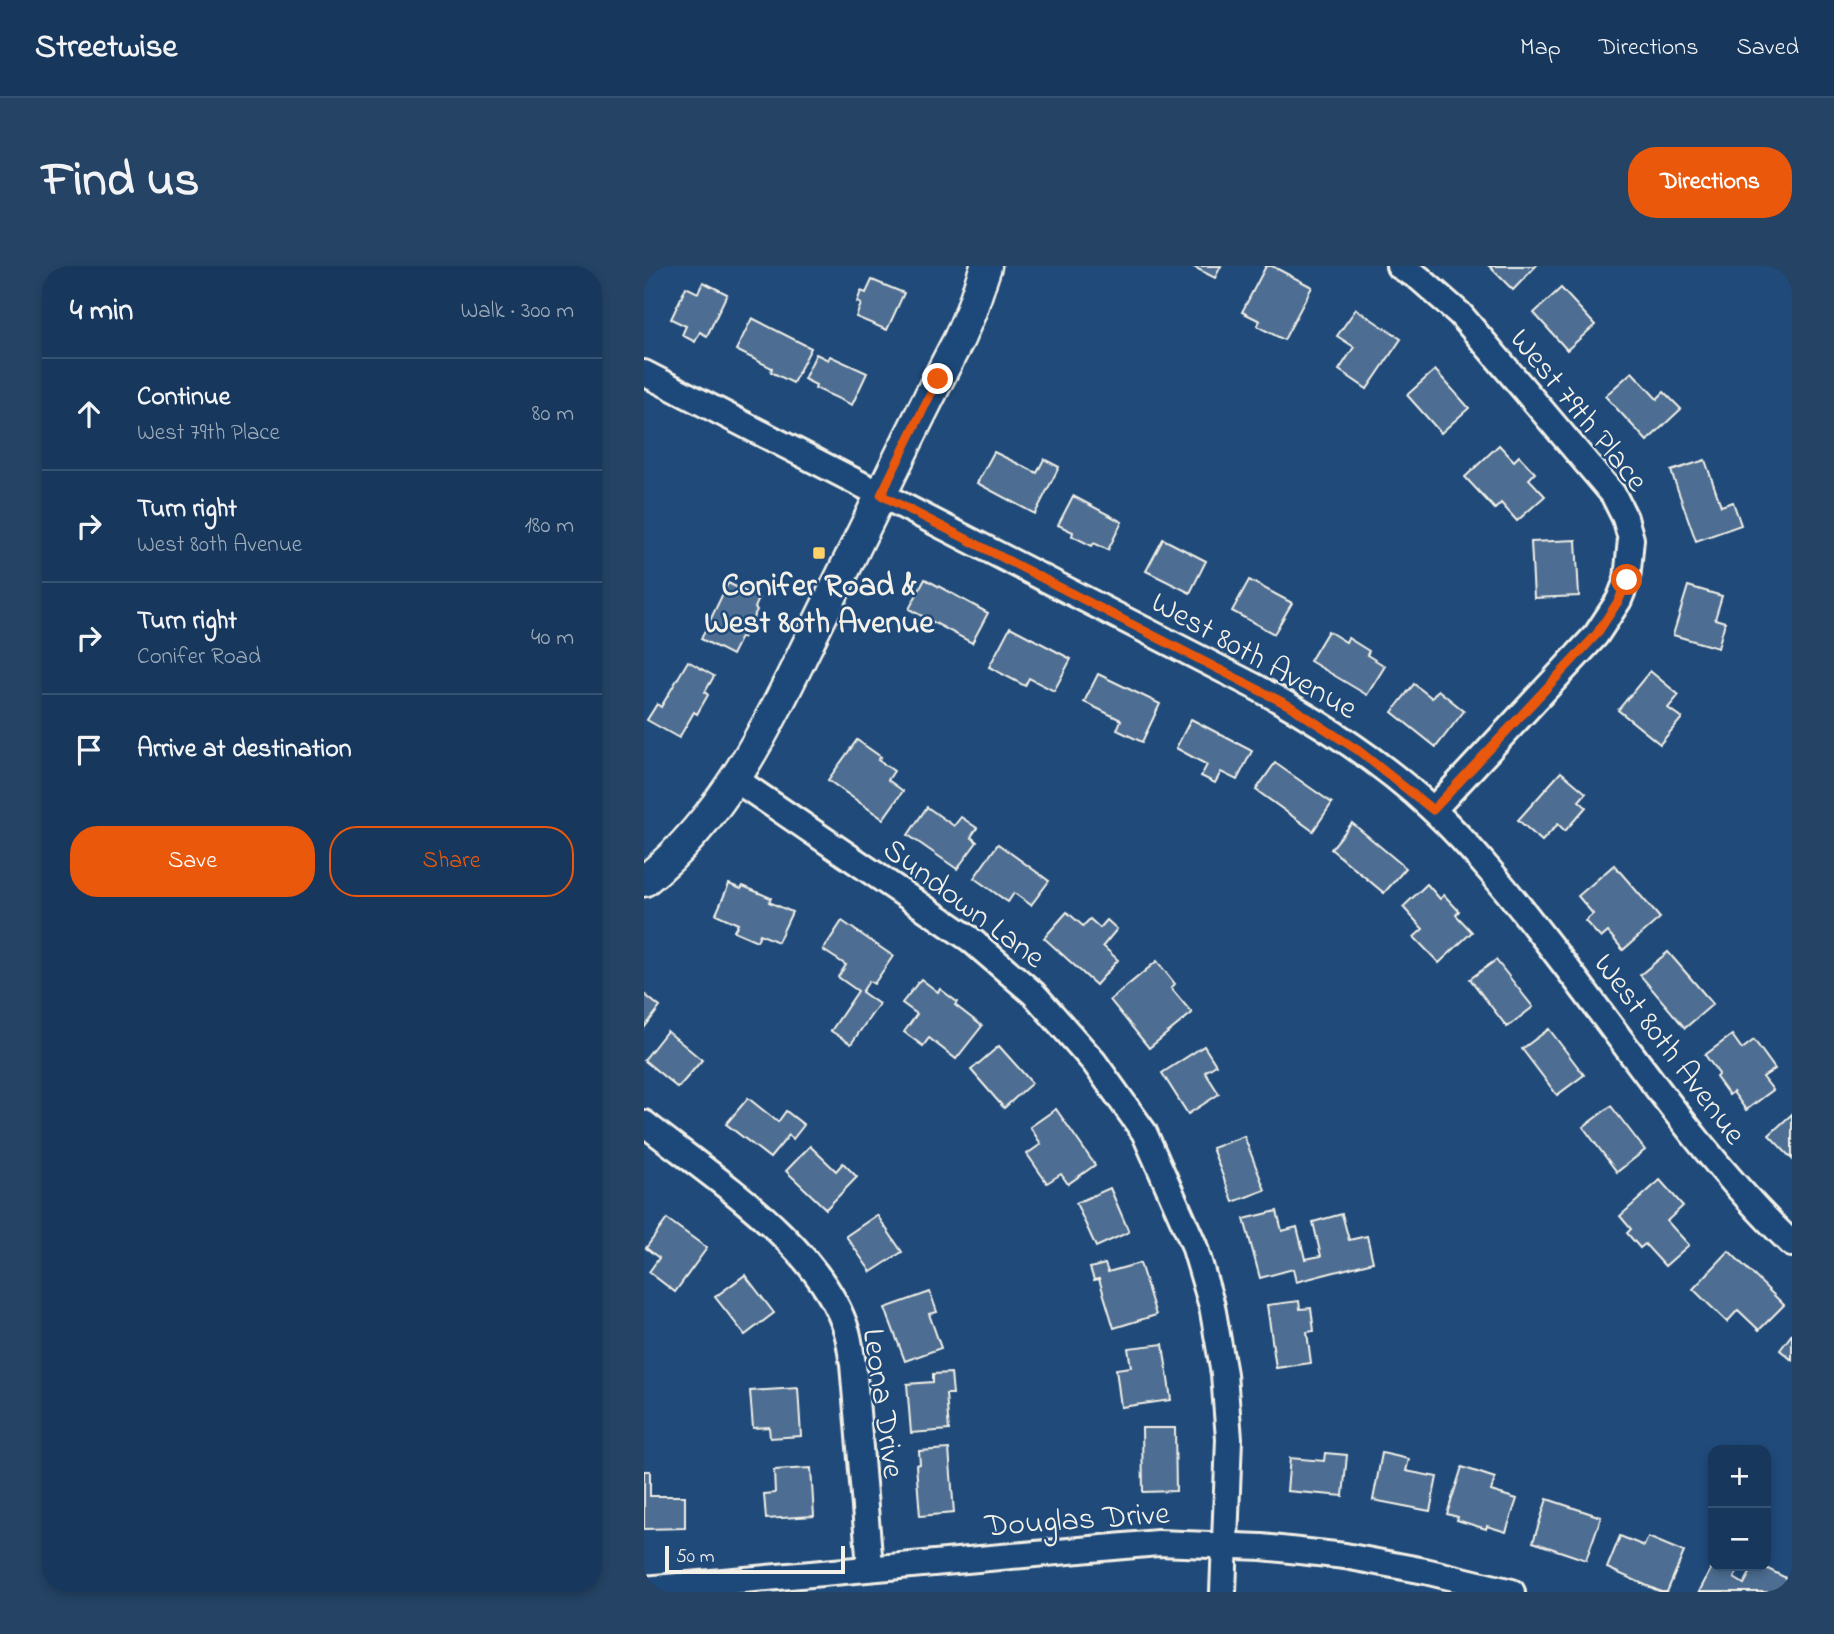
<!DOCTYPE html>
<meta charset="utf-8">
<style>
:root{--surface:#17385c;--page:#244365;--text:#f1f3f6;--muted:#9eacbb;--line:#365272;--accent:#ea580c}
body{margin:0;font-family:"Indie Flower",sans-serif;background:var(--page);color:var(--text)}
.controls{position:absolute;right:21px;bottom:21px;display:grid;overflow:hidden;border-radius:14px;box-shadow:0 4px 10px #0003}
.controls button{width:63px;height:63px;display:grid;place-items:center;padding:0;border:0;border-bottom:2px solid var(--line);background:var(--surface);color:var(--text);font:35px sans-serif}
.scale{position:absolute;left:21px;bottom:18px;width:180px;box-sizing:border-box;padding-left:7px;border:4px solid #f4f1e8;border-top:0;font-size:19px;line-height:24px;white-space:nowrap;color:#f4f1e8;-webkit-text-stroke:5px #1f4a7a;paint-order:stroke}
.stop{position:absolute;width:21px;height:21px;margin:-16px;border:5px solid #ea580c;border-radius:50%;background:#fff}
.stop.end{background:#ea580c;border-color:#fff;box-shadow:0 2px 7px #0008}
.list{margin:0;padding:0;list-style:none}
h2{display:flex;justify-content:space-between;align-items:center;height:91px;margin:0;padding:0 28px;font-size:30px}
h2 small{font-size:23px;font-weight:400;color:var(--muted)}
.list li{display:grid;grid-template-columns:46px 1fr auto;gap:21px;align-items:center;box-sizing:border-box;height:112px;padding:0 28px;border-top:2px solid var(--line)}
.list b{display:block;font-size:26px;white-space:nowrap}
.list p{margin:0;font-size:23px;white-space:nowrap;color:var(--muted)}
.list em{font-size:23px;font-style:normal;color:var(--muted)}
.actions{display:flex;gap:14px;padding:21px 28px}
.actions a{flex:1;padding:16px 0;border:2px solid var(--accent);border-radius:28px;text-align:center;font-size:24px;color:var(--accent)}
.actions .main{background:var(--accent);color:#fff}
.icon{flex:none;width:38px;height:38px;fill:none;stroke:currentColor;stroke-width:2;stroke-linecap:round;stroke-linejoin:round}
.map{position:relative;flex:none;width:1148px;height:1326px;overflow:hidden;border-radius:28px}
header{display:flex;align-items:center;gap:42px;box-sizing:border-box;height:98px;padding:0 35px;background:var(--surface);border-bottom:2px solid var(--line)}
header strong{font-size:33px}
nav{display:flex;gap:38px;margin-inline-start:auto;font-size:24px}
.intro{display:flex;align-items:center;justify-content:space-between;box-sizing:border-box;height:168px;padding:0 42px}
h1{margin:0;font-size:49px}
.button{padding:18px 32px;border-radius:28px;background:var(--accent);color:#fff;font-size:24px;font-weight:700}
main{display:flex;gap:42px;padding:0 42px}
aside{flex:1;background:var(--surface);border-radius:28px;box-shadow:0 4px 10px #0003}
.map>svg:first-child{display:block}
.building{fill:#4d6e92;stroke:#f4f1e8;stroke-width:2}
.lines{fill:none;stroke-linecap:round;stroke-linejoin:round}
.minor-casing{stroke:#f4f1e8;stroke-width:30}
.tertiary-casing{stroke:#f4f1e8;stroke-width:35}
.minor{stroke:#1f4a7a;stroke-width:24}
.tertiary{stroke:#1f4a7a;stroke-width:30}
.route{stroke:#ea580c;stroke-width:9}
.poi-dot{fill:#ffd166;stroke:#1f4a7a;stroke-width:2.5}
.labels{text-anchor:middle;stroke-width:5;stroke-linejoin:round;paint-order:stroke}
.street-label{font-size:32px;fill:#f4f1e8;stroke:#1f4a7a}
.poi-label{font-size:32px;font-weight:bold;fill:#f4f1e8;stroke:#1f4a7a}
</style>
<header>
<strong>Streetwise</strong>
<nav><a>Map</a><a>Directions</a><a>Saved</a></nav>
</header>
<div class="intro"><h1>Find us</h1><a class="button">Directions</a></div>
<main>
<aside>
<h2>4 min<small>Walk · 300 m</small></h2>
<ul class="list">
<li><svg class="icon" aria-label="ahead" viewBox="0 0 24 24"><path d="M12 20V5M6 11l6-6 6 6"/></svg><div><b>Continue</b><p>West 79th Place</p></div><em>80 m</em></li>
<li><svg class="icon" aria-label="right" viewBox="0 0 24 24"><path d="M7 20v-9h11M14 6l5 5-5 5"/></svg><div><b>Turn right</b><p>West 80th Avenue</p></div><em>180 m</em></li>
<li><svg class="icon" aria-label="right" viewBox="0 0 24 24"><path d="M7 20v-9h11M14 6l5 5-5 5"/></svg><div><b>Turn right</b><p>Conifer Road</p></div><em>40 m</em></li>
<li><svg class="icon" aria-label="arrive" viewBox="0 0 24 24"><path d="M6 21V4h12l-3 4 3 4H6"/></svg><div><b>Arrive at destination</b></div></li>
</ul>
<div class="actions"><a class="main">Save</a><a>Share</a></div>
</aside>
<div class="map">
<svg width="1148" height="1326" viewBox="0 0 1148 1326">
<rect width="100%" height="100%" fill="#1f4a7a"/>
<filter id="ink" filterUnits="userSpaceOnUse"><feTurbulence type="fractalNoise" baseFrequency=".0143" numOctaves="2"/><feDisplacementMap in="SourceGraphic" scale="14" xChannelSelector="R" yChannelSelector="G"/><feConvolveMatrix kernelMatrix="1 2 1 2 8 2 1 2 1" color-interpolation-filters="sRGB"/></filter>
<g filter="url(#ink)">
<g class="building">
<polygon points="548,0 577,0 571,12"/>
<polygon points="622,0 628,0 668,21 640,74 613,60 616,55 598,46"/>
<polygon points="845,0 892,0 869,24"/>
<polygon points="228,14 260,27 243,64 212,51 217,38 213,36 217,25 222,27"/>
<polygon points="59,16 83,28 63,70 56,66 51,76 38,69 42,60 27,53 42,21 54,27"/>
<polygon points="917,22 951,59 923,84 890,47"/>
<polygon points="712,43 757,73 723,123 695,104 710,81 693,70"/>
<polygon points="108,52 167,82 149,117 127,106 128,102 92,84"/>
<polygon points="172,88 184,94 186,90 223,107 208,139 171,122 172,119 160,113"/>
<polygon points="791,104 825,142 797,167 763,129"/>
<polygon points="988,106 1013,133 1020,126 1037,143 1003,175 961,130"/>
<polygon points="855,179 870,195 875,190 891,207 885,213 901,230 873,255 857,237 851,243 821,211"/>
<polygon points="350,186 393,207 400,193 415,201 391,248 333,217"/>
<polygon points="1061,194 1077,240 1089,236 1097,259 1052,275 1027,205"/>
<polygon points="429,230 478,256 464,284 450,277 448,280 428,270 429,266 414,259"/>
<polygon points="519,273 562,295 546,327 502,305"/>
<polygon points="932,274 935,330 890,332 887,276"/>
<polygon points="281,313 344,347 328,377 265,343"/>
<polygon points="605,314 648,337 630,368 588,345"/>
<polygon points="84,317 115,332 111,342 113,344 99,372 97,371 88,389 57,373"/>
<polygon points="1044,320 1078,330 1071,353 1081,356 1074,382 1029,369"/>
<polygon points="366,361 427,393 410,425 385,412 381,420 345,401"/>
<polygon points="684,365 702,376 704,372 725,385 723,389 741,400 723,429 666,395"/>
<polygon points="44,395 70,410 61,426 64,429 53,448 50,446 35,472 3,454 13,438 17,441"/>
<polygon points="1006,405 1035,429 1024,442 1038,452 1016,478 974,444"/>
<polygon points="454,408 516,438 498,476 473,464 477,454 440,436"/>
<polygon points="770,418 788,432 794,424 820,445 792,481 748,446"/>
<polygon points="547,453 608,485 593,514 577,506 571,517 557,510 563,499 532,482"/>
<polygon points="213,474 237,491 234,494 250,505 244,514 259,525 239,553 184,514"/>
<polygon points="631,497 688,537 669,565 612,524"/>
<polygon points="917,506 942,527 935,535 942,541 921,565 914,558 898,575 874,554"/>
<polygon points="283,541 310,560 317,551 333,562 327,571 333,576 313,603 264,569"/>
<polygon points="708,557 762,602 740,627 687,583"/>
<polygon points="354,578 405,615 387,639 370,627 364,636 330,612"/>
<polygon points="970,599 1016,652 979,684 964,666 957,672 941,655 949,648 934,630"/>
<polygon points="85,618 97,623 99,620 127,632 125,636 148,646 134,676 116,668 113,675 90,665 94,658 72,648"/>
<polygon points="783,618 796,633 800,629 815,645 812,649 828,666 795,697 770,671 779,663 759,641"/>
<polygon points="423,646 439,660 446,653 456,662 463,654 473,663 459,680 474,694 452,719 400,672"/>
<polygon points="198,655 249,690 230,718 225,715 218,726 235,738 207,778 187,765 214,725 194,711 202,699 179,684"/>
<polygon points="1024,686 1069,738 1041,762 996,709"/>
<polygon points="852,694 889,741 863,761 826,713"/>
<polygon points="513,695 531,718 527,722 548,747 505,782 466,734"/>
<polygon points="277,713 294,726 296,723 313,736 311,739 338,760 312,793 285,772 279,780 260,766 273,748 258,737"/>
<polygon points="0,728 16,741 0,762"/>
<polygon points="905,763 940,809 913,829 878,783"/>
<polygon points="23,765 58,794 34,822 0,794"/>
<polygon points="1088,769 1098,783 1110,774 1131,803 1119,811 1129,824 1102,844 1089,826 1085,829 1072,811 1075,808 1061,789"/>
<polygon points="355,780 388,817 360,842 327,804"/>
<polygon points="560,780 572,799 561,806 575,828 544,848 518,807"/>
<polygon points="104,832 134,856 142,845 160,859 149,873 145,869 126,892 82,858"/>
<polygon points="967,840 1001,884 973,906 939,861"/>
<polygon points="412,843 451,899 424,918 417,908 403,917 383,888 397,878 386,861"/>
<polygon points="1148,848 1148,893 1125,869"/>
<polygon points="600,870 621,924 589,936 568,882"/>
<polygon points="166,880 192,905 199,897 213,911 182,943 142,905"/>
<polygon points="1016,914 1039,940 1023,955 1045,979 1021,1000 1001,978 996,982 983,967 987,963 976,950"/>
<polygon points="466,922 485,966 452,981 432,937"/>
<polygon points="633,945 638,965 653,961 661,993 677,990 669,956 698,948 705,974 723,970 729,996 652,1016 649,1003 616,1012 600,953"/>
<polygon points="233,949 258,986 227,1006 202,970"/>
<polygon points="23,953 63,982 31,1026 5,1006 15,992 2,982"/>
<polygon points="1085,985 1140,1039 1115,1064 1094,1044 1083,1056 1049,1023"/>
<polygon points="496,997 512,1049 470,1062 455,1013 450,1014 446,1002 461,998 464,1006"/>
<polygon points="101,1009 130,1047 101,1069 71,1031"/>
<polygon points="286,1026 293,1046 285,1048 297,1082 261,1095 241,1042"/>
<polygon points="655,1035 656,1043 667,1042 670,1065 663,1066 667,1097 632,1102 623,1039"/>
<polygon points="1148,1068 1148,1094 1136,1084"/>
<polygon points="519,1078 527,1134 477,1141 472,1103 487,1101 484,1082"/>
<polygon points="307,1107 309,1128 302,1128 305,1164 267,1167 263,1118 289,1116 289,1108"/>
<polygon points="154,1122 157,1170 126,1172 125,1161 109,1162 106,1125"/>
<polygon points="498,1162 531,1162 532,1225 499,1226"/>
<polygon points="305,1183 310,1247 276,1250 272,1199 276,1198 275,1185"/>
<polygon points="681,1187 703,1189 699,1230 643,1225 646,1192 680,1195"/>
<polygon points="738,1187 765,1193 762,1205 793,1211 786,1245 729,1234"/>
<polygon points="818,1201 851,1212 847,1225 873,1233 862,1266 843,1260 842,1263 813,1254 814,1251 803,1248"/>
<polygon points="167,1202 170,1250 122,1253 120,1228 131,1227 130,1204"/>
<polygon points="0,1205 6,1205 6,1230 41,1230 41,1262 0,1263"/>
<polygon points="903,1233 957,1251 942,1294 889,1276"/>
<polygon points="976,1270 1000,1280 1004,1271 1040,1286 1023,1326 1017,1326 963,1302"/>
<polygon points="1069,1299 1096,1301 1090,1312 1100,1318 1110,1300 1118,1300 1144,1313 1137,1326 1055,1326"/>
</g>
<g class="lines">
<g class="minor-casing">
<g id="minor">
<polyline points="755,0 775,12 816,48 969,228 981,252 987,273 983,314 975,334 952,369 789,544"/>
<path d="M0,107L610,420C673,454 736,494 789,544C830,583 866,628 900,672C981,775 1053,887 1148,978"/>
<polyline points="91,513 326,673 390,728 450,796 500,866 550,979 568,1040 580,1108 585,1173 579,1326"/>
<path d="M0,857C68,911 177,980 203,1066C206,1077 207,1088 209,1098L226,1301"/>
<polyline points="0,1323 514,1277 618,1281 701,1290 781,1305 868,1326"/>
</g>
</g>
<g class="tertiary-casing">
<path id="tertiary" d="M0,615C86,547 131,445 178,349C224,257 267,164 315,73L327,45L342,0"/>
</g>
<use href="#minor" class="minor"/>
<use href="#tertiary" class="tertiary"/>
</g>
</g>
<g class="lines" filter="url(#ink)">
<polyline class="route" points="294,113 237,229 646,440 715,485 789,544 952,369 975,334 983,314"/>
</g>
<rect class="poi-dot" x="168" y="280" width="14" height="14" rx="3.5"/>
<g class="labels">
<g class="street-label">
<text transform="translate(936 143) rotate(51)" y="11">West 79th Place</text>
<text transform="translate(611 388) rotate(29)" y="11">West 80th Avenue</text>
<text transform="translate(321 636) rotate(37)" y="11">Sundown Lane</text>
<text transform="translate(1027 782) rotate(53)" y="11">West 80th Avenue</text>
<text transform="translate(241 1137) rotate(82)" y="11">Leona Drive</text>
<text transform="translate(433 1252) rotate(-4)" y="11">Douglas Drive</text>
</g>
<g class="poi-label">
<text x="175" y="329">Conifer Road &amp;<tspan x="175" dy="37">West 80th Avenue</tspan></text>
</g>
</g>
</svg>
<div class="controls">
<button>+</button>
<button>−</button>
</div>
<div class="scale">50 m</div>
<div class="stop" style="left:983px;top:314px"></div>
<div class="stop end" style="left:294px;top:113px"></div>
</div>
</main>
